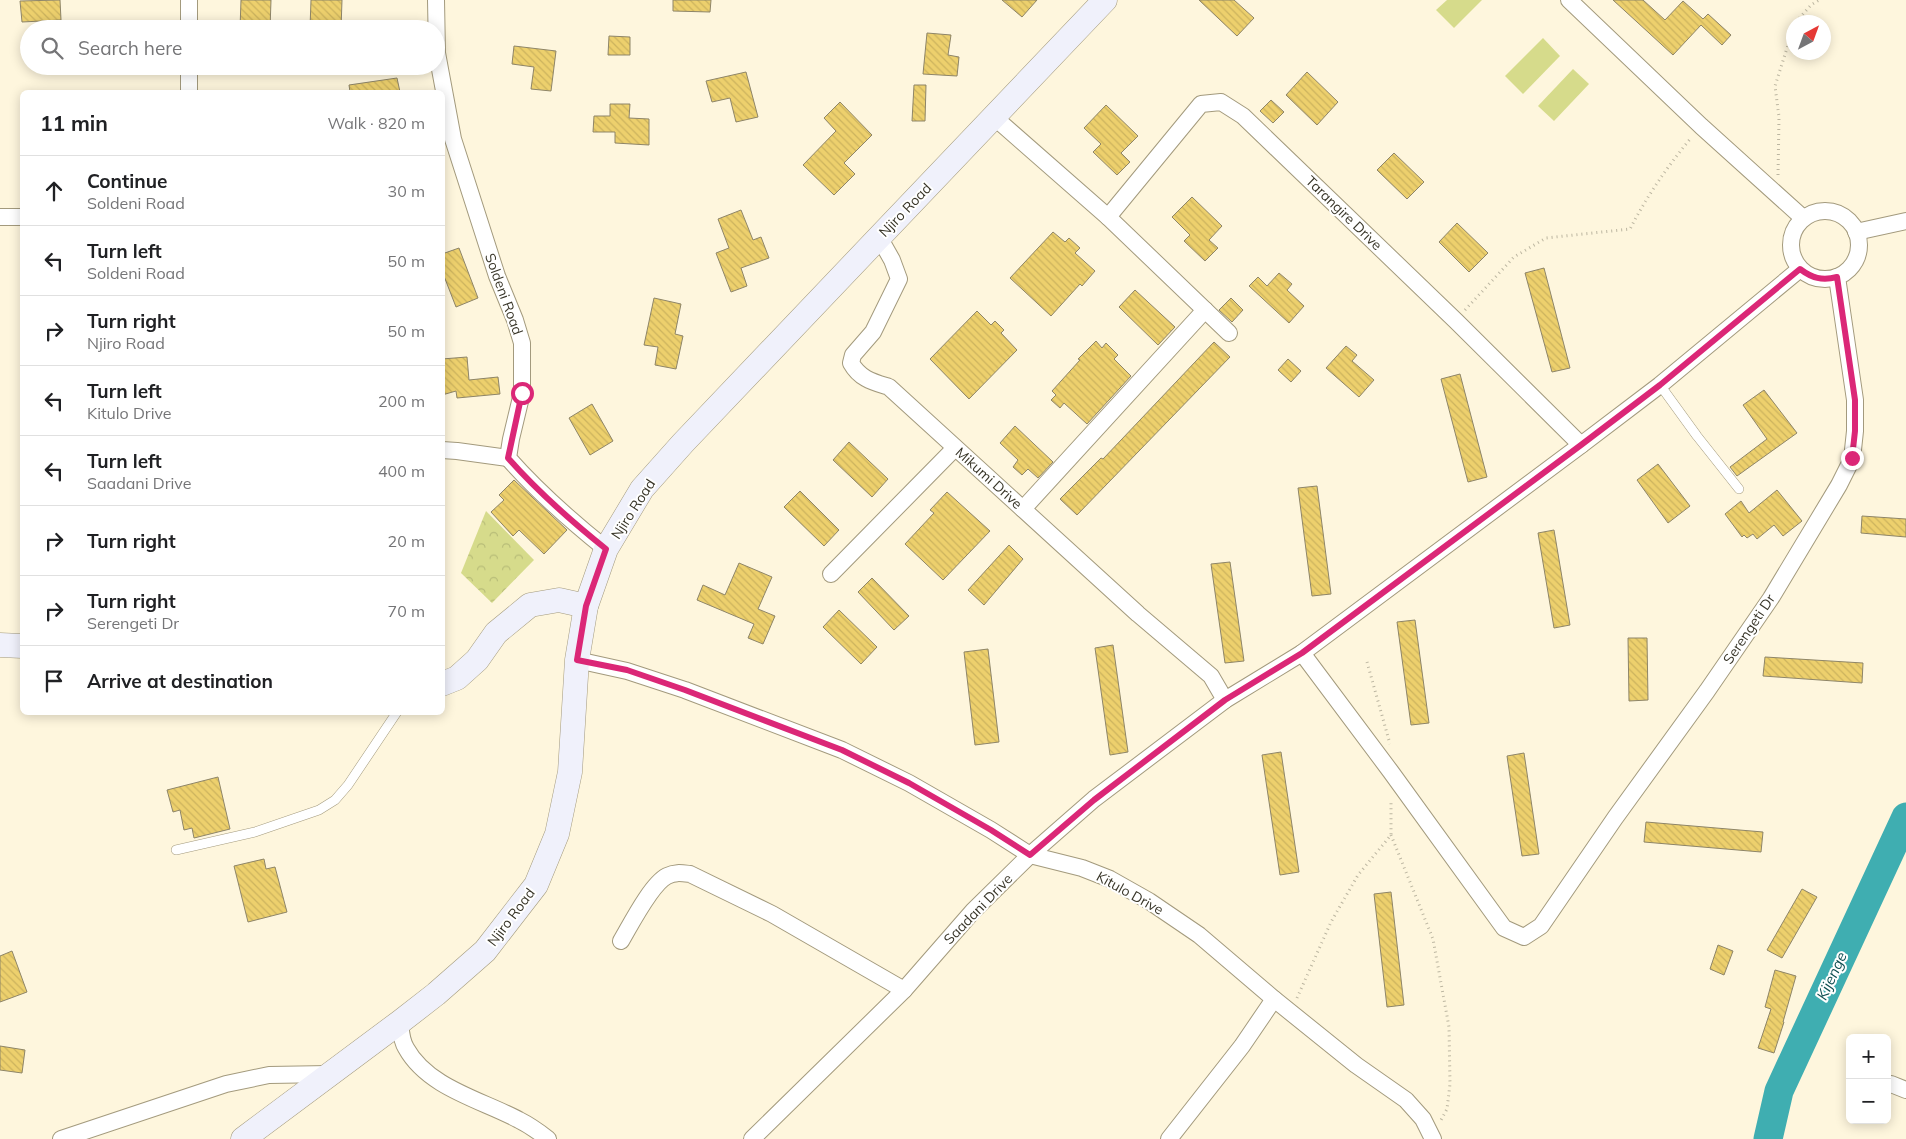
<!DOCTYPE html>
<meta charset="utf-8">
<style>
:root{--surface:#fff;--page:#f6f6f6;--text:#202124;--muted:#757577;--line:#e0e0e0}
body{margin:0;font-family:Mulish,sans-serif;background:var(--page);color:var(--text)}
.controls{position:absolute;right:15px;bottom:15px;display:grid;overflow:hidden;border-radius:8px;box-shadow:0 2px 12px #0003}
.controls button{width:45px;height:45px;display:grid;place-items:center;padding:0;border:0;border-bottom:1px solid var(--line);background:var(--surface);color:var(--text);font:25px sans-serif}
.compass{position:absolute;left:1786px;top:15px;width:45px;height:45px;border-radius:50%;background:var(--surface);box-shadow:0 2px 12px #0003;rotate:41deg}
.stop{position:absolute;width:15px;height:15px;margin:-11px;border:4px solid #db2777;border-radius:50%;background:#fff}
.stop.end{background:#db2777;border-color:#fff;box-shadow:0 1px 5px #0008}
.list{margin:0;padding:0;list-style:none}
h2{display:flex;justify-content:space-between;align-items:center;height:65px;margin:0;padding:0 20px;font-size:21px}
h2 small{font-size:16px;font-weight:400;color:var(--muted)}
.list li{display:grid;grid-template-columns:32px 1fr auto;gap:15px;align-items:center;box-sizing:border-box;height:70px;padding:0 20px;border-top:1px solid var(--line)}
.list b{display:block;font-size:19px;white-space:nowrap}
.list p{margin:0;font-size:16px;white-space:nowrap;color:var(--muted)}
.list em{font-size:16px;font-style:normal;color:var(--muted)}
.icon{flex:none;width:28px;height:28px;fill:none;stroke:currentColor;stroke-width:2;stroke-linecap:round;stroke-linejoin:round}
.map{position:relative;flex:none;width:1906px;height:1139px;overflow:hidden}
.search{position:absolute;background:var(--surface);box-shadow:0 2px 12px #0003;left:20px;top:20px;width:425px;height:55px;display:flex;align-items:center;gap:12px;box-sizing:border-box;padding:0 18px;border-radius:28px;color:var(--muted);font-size:19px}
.panel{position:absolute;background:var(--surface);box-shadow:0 2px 12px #0003;left:20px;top:90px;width:425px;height:625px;border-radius:8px}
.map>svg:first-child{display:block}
.park{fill:url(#park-crowns)}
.pitch{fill:#d6db8b}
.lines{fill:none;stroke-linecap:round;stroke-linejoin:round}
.river{stroke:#3faeb1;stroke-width:29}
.building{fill:url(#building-back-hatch);stroke:#8e8568}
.lane-casing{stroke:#a39a7d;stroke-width:10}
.street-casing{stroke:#a39a7d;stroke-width:18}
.secondary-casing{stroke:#a39a7d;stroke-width:25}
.path{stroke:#bcb6a1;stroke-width:3;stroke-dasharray:1 4;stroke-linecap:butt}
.lane{stroke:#fff;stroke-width:9}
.street{stroke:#fff;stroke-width:16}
.secondary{stroke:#f0f1fb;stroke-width:24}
.route{stroke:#db2777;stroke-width:6}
.labels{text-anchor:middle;stroke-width:4;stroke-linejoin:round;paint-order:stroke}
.street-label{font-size:14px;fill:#383528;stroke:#fff}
.water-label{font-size:15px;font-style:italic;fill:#0e4f51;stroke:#fff}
</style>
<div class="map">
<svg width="1906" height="1139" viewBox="0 0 1906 1139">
<defs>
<pattern id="park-crowns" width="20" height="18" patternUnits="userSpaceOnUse" patternTransform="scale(1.25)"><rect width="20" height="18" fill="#d6db8b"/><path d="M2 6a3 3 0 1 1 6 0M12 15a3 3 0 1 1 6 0" fill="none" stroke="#b8bd78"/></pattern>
<pattern id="building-back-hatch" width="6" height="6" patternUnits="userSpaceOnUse" patternTransform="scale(1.25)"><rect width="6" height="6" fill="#edd06d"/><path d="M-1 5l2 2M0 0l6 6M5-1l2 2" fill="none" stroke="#ccb35e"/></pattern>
</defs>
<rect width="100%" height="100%" fill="#fef6dd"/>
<polygon class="park" points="486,511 534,560 492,603 461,573"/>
<g class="pitch">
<polygon points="1447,0 1482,0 1454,28 1436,10"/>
<polygon points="1543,38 1560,56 1523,94 1505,76"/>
<polygon points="1573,69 1589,84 1554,121 1538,106"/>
</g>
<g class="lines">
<polyline class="river" points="1768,1139 1779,1091 1906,817"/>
</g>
<g class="building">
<polygon points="60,0 61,20 22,22 20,1"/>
<polygon points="241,0 271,0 270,29 240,29"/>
<polygon points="311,0 342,0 341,29 310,28"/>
<polygon points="673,0 711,0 710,12 673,11"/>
<polygon points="1002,0 1037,0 1022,17"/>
<polygon points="1199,0 1234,0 1254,18 1237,36"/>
<polygon points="1613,0 1643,0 1665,20 1683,1 1703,19 1708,14 1731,35 1722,45 1701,25 1673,55"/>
<polygon points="927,33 951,35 948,55 959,57 957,76 923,74"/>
<polygon points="609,36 630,37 630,55 608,55"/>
<polygon points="514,46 556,51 551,91 531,89 534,67 512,64"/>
<polygon points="746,72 758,117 736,122 730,98 712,102 706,81"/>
<polygon points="1307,72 1338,102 1317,125 1286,95"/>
<polygon points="397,78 400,92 350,92 349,85"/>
<polygon points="914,85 926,85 925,121 912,121"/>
<polygon points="1271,100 1284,112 1273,123 1260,111"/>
<polygon points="840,102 872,135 844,163 855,174 834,195 803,165 836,131 824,118"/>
<polygon points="610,104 630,104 629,118 649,119 649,145 615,143 615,132 593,132 594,116 610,116"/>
<polygon points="1106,105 1138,136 1121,153 1130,162 1117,175 1093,152 1101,144 1084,128"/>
<polygon points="1394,153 1424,182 1407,199 1377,170"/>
<polygon points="1192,197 1222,226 1209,240 1218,248 1205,261 1184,241 1190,235 1172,217"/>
<polygon points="741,210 753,240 761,237 769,258 741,268 747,286 731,292 716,253 729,248 718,219"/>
<polygon points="1457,223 1488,253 1469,272 1439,242"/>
<polygon points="1053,232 1065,242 1069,238 1080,248 1075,253 1095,271 1082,286 1080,284 1051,316 1010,278"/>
<polygon points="459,248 478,298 456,307 442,271 442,254"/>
<polygon points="1544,268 1570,368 1552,372 1525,273"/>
<polygon points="1279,273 1292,284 1287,290 1304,306 1289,323 1249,286 1258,277 1267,286"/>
<polygon points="1135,290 1175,327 1158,345 1119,307"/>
<polygon points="654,298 681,304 675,334 683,336 676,369 655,365 658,347 644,345"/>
<polygon points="1231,298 1243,310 1232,322 1219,310"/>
<polygon points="977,311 991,325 995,321 1004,330 1001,333 1017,350 969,399 930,359"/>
<polygon points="1096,341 1102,348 1106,343 1118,355 1114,359 1131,376 1087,424 1064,403 1060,408 1051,400 1056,395 1052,391 1080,360 1078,359"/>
<polygon points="1214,342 1230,357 1077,515 1060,499 1101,458 1103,459"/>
<polygon points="1346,346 1357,355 1352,361 1374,380 1359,397 1326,368"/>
<polygon points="467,357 469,380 498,377 500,394 457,398 456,391 442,395 442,359"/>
<polygon points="1288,359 1301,371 1291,382 1278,370"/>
<polygon points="1460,374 1487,477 1468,482 1441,379"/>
<polygon points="1764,390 1797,433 1737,476 1730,467 1767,439 1743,405"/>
<polygon points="592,404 613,441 590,455 569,418"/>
<polygon points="1015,426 1053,462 1038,478 1028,469 1022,475 1013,467 1018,460 1000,443"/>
<polygon points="849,442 888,479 872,497 833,460"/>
<polygon points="1658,464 1690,506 1668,523 1637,480"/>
<polygon points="514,480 567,530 544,554 519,530 513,536 491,512 504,500 499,495"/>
<polygon points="1317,486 1331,594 1312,596 1298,488"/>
<polygon points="1777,490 1802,521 1783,536 1774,525 1757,539 1753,534 1747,538 1744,535 1742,537 1725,514 1741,501 1749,513"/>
<polygon points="800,491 839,530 824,546 784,507"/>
<polygon points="947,492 990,531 943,580 905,544 934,513 930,510"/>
<polygon points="1862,516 1906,519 1906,537 1861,533"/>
<polygon points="1554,530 1570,625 1554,628 1538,533"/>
<polygon points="1009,545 1023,559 984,605 968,590"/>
<polygon points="1230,562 1244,661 1225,663 1211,564"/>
<polygon points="739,563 772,577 758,609 775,616 763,644 748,638 754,624 697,600 703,585 725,595"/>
<polygon points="872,578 909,616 894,630 858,592"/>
<polygon points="839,610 877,647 861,664 823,627"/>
<polygon points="1415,620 1429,723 1411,725 1397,622"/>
<polygon points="1628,638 1647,638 1648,700 1629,701"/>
<polygon points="1113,645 1128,752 1110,755 1095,648"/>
<polygon points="988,649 999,742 975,745 964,652"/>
<polygon points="1765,657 1863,663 1862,683 1763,676"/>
<polygon points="1281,752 1299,872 1280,875 1262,755"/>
<polygon points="1524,753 1539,854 1522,856 1507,756"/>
<polygon points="218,777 230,829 194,838 192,828 184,830 180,810 173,812 167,790"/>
<polygon points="1646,822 1763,832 1761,852 1644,842"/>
<polygon points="264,859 266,869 275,867 287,912 248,922 234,866"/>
<polygon points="1802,889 1817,897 1782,958 1767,950"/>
<polygon points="1391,892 1404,1005 1387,1007 1374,894"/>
<polygon points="1718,945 1733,951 1724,975 1710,969"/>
<polygon points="12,951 27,992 0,1002 0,956"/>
<polygon points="1775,970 1796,976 1783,1022 1784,1022 1774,1053 1758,1048 1771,1009 1765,1007"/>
<polygon points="0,1046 25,1050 22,1073 0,1070"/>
</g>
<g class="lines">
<g class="lane-casing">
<g id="lane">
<polyline points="1660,385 1697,436 1739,489"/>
<polyline points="176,850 255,832 319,810 335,800 348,785 397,712"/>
</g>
</g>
<g class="street-casing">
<g id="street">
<path d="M436,0L437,53L453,139L497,276L515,320L522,343V393L511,439L508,458C538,492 571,521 606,549"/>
<polyline points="1569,0 1701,126 1803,218"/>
<polyline points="189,29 189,0"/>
<polyline points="189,92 189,66"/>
<polyline points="994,117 1108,217 1229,333"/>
<circle cx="1825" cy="245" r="34"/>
<polyline points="0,217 22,217"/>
<polyline points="1108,217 1201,104 1221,102 1243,116 1456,321 1581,445"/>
<polyline points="1856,232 1906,221"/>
<path d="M879,237L892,260L899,279L873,332L853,355L851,363C860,379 873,382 889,387L1138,614L1211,676L1225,700"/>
<polyline points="442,450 457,451 508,458"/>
<polyline points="1023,509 1205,310"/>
<polyline points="831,574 955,448"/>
<polyline points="1302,653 1391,772 1504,928 1524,937 1541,926 1615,818 1707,691 1771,598 1839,485 1852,459 1855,431 1855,400 1837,277"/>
<polyline points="577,660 627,671 685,690 842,750 909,783 991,830 1030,855 1082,868 1110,879 1149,901 1199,935 1274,999 1356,1065 1406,1100 1423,1119 1433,1139"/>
<path d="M621,941C630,926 651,884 667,876C675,872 681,873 690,874L772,914L904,990"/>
<path d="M400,1022C401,1031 401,1040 406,1048C428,1088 482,1100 519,1120C529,1125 539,1132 548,1139"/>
<polyline points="1891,1084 1906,1090"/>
<polyline points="61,1139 226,1084 269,1075 329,1074"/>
<polyline points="752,1139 904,990 973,911 1030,855 1094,799 1225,700 1302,653 1581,445 1660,385 1800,269"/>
<polyline points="1169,1139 1242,1046 1274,999"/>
</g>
</g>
<g class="secondary-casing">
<g id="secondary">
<polyline points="0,645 22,646"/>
<polyline points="442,684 457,678 477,660 496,633 530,605 559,600 586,606"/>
<polyline points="243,1139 400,1022 436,994 485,951 536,885 557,834 570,772 577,660 586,606 606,549 642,489 683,443 1105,0"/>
</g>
</g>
<g class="path">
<polyline points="1796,22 1811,5 1819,0"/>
<polyline points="1778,175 1779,117 1775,86 1794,26"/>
<path d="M1465,310L1514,257L1546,238L1630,229C1647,196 1667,167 1691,138"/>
<polyline points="1367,662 1390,744"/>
<polyline points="1391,835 1433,939 1449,1027 1450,1084 1447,1109 1441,1120"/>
<polyline points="1297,998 1331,922 1358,875 1391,835 1391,800"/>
</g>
<use href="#lane" class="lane"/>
<use href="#street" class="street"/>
<use href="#secondary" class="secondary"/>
</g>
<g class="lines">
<path class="route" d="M522,393L508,458C538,492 571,521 606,549L586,606L577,660L627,670L685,690L842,750L909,783L991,830L1030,855L1094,800L1225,700L1302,653L1581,445L1660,385L1800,269C1812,278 1822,281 1837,277L1855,400V431L1852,458"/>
</g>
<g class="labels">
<g class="street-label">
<text transform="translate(905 210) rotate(-46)" y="5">Njiro Road</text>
<text transform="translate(1344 213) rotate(44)" y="5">Tarangire Drive</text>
<text transform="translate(504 294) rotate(70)" y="5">Soldeni Road</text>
<text transform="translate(989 478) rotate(42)" y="5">Mikumi Drive</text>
<text transform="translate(633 509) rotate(-57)" y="5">Njiro Road</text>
<text transform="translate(1749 629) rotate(-56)" y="5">Serengeti Dr</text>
<text transform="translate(1130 893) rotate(29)" y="5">Kitulo Drive</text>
<text transform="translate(978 909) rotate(-46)" y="5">Saadani Drive</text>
<text transform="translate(511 917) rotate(-53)" y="5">Njiro Road</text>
</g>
<g class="water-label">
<text transform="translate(1832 976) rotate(-65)" y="5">Kijenge</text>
</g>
</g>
</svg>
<div class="controls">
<button>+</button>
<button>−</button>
</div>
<svg class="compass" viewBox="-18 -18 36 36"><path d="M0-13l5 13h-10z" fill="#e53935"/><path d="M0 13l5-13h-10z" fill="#757577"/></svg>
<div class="stop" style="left:522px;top:393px"></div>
<div class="stop end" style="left:1852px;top:458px"></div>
<div class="search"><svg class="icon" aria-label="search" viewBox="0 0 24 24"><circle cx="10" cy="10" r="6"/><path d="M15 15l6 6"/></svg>Search here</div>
<section class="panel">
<h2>11 min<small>Walk · 820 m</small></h2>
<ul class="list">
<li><svg class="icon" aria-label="ahead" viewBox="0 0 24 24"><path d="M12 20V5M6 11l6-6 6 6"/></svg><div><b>Continue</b><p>Soldeni Road</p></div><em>30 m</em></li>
<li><svg class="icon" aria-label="left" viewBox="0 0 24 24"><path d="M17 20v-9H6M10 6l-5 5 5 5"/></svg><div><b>Turn left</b><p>Soldeni Road</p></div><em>50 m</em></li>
<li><svg class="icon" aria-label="right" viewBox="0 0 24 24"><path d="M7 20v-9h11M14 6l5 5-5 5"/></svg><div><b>Turn right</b><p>Njiro Road</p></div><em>50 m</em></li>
<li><svg class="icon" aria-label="left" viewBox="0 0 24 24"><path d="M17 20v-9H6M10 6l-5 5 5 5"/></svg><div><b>Turn left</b><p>Kitulo Drive</p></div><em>200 m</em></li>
<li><svg class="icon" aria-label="left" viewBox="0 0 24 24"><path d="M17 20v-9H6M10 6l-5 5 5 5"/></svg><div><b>Turn left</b><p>Saadani Drive</p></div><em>400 m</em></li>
<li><svg class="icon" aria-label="right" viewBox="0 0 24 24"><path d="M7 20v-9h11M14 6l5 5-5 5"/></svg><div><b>Turn right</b></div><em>20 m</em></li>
<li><svg class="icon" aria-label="right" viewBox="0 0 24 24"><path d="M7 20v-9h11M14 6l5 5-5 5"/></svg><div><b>Turn right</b><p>Serengeti Dr</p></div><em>70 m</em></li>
<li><svg class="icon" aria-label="arrive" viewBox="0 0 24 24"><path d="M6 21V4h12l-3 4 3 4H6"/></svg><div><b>Arrive at destination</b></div></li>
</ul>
</section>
</div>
